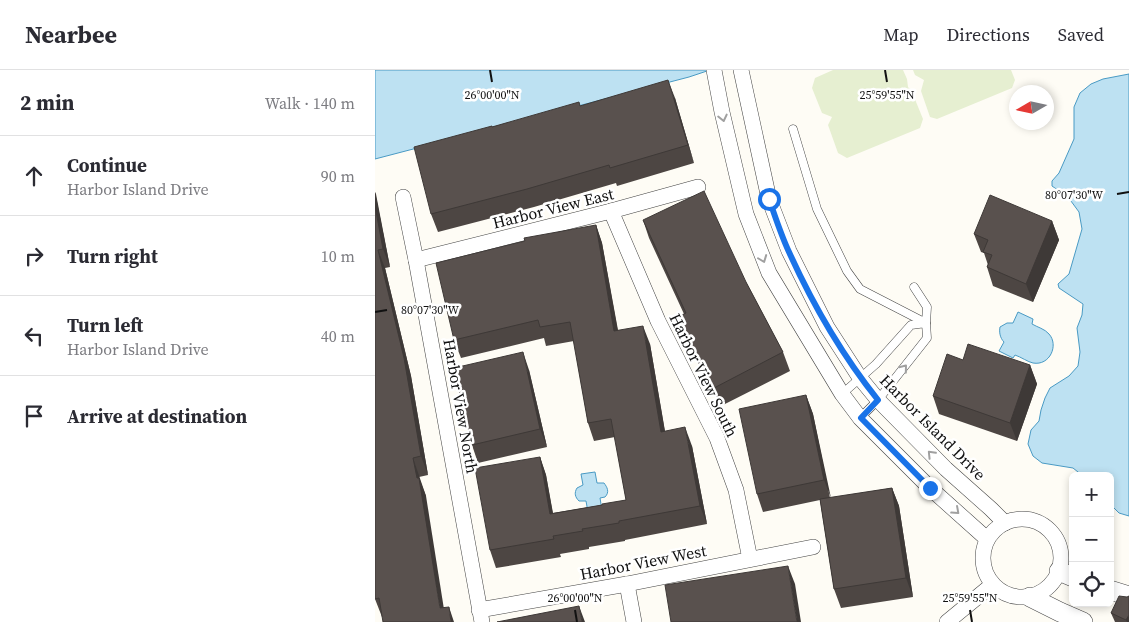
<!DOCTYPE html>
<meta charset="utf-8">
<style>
:root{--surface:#fff;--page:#f7f7f7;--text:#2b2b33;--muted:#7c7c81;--line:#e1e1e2}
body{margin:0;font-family:"Source Serif 4",serif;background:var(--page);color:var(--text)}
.controls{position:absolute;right:15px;bottom:15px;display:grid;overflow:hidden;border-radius:8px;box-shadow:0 2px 8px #0003}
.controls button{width:45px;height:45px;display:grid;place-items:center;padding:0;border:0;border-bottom:1px solid var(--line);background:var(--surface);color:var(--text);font:25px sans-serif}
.compass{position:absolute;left:634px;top:15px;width:45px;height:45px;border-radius:50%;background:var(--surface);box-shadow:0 2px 8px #0003;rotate:261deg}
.stop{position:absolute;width:15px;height:15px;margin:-11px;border:4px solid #1a73e8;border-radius:50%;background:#fff}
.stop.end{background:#1a73e8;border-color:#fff;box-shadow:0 1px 5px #0008}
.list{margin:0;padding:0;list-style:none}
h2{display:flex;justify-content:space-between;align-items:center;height:65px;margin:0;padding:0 20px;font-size:21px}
h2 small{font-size:16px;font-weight:400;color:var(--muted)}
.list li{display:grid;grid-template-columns:32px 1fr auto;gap:15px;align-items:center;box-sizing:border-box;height:80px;padding:0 20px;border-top:1px solid var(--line)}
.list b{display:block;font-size:19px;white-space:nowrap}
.list p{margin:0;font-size:16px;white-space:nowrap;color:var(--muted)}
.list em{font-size:16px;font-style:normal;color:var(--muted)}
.icon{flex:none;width:28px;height:28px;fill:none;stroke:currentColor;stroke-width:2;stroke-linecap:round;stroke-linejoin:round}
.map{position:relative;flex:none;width:754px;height:552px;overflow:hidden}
header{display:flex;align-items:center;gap:30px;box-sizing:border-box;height:70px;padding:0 25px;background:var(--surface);border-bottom:1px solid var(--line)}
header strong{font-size:24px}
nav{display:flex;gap:28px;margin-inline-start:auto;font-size:18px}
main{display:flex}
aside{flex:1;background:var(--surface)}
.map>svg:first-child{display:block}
.pitch{fill:#e6efd1}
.water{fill:#bde1f2;stroke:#499ac4}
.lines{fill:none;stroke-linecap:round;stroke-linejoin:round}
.service-casing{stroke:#444;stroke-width:9}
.minor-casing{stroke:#444;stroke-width:16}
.tertiary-casing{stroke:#444;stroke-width:20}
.service{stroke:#fff;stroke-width:8}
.minor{stroke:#fff;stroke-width:15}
.tertiary{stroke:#fff;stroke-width:19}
.wall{fill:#4d4643}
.shaded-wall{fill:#3e3937}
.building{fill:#59514e;stroke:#3e3937}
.oneway{stroke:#a0a0a0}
.route{stroke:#1a73e8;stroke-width:6}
.ticks{fill:none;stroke:#111;stroke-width:2}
.labels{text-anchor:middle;stroke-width:5;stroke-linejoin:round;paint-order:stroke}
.street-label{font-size:16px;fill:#111;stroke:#fff}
.ticks-label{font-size:12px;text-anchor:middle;fill:#111;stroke:#fff;stroke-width:5;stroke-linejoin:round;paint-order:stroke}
</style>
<header>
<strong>Nearbee</strong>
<nav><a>Map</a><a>Directions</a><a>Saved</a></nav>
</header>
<main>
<aside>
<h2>2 min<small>Walk · 140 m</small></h2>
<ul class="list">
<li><svg class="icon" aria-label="ahead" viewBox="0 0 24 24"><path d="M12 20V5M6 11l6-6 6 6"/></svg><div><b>Continue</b><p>Harbor Island Drive</p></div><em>90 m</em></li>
<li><svg class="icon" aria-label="right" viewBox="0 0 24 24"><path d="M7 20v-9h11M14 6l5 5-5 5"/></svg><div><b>Turn right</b></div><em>10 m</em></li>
<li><svg class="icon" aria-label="left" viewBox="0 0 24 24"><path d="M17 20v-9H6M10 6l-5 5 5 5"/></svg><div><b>Turn left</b><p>Harbor Island Drive</p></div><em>40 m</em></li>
<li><svg class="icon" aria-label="arrive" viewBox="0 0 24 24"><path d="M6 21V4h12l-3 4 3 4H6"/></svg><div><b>Arrive at destination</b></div></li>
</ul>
</aside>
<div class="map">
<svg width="754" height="552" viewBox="0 0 754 552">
<rect width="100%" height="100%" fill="#fefcf5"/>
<g class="pitch">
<polygon points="458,0 528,0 532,9 533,17 537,22 548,49 545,58 472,88 463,83 453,55 457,47 447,43 437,18 440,8"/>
<polygon points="538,0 636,0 640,10 637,18 562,49 555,47 546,21 549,10 540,5"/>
</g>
<g class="water">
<polygon points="0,0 335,0 314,7 0,89"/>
<polygon points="754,4 754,446 744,443 735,434 735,406 708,406 698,398 667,393 658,386 653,374 656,360 664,351 666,340 670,328 675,318 694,306 703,296 705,282 702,258 707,245 708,234 684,218 683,214 694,204 707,159 704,142 693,127 677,116 677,111 684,103 699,69 699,37 705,23 716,14 728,9"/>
<path d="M643,242L658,249L657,254C662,257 670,259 674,264C684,275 675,296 658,293C653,292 646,287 640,285L638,288L624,281L629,272C625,268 624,262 625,257L632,253H638Z"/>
<path d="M220,402L222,413H229C232,417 235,422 230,427L225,428L227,440L213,442L211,431H204C200,427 199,423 202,418L208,415L206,404Z"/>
</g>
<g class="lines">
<g class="service-casing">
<g id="service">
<polyline points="418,59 442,139 472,201 485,219 551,253 552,237 539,217"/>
<polyline points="467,324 501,294 536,255 551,253 552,268 503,330 485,348"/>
</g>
</g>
<g class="minor-casing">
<g id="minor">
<polyline points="339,0 347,42 371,144 394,203 467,324 485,348 555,418 612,469"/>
<polyline points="366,0 394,129 414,181 452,257 485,308 503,330 571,399 616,439 630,453"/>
<polyline points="28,127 41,190 107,552"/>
<polyline points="236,141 283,251 342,368 361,420 375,489"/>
<polyline points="41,190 236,141 323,117"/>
<circle cx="647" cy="488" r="39"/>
<polyline points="252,514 259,552"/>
<polyline points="104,540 252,514 438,477"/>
<polyline points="572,552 617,515"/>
</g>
</g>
<g class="tertiary-casing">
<g id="tertiary">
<polyline points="684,501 698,507"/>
<polyline points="735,520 754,526"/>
<polyline points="655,527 685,542 708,552"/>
</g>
</g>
<use href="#service" class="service"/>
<use href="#minor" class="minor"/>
<use href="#tertiary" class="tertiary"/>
</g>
<g class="wall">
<polygon points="300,28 319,93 242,116 241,113 159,137 63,162 56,144 117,57 206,36"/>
<polygon points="0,122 15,197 10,198 36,306 53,405 44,407 46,413 51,426 8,547 7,547 0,529"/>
<polygon points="268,150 371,212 408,282 415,301 346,336 309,266 303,247 309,244 274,168"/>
<polygon points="677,151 684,170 658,232 618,216 612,197 613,195 609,183 606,182 599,164"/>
<polygon points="221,155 227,173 243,260 275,274 290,361 317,376 332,454 250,470 250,471 214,477 214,479 185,484 186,487 121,498 115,480 165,387 171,405 178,443 227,435 251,430 240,367 219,371 213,353 199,271 171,276 169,268 86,288 79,270"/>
<polygon points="588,290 655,295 662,314 642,371 564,344 558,326"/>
<polygon points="154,300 172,377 103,393 97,375"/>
<polygon points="431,325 438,344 455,428 517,418 524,436 538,527 466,538 459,519 445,430 388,442 382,424"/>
<polygon points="752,527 754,552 740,552 736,543"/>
</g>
<g class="shaded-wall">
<polygon points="293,10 300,28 319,93 313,75"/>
<polygon points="0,122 1,124 15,197 8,179 0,136"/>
<polygon points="677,151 684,170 658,232 651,214"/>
<polygon points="221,155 227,173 246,279 239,261"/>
<polygon points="3,180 10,198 36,306 53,405 46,386"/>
<polygon points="268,256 275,274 293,380 286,362"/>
<polygon points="148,282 154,300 172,377 165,359"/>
<polygon points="655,295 662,314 642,371 635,353"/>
<polygon points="431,325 438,344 456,428 449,410"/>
<polygon points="310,357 317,376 332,454 325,436"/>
<polygon points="165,387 171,405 181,462 175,444"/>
<polygon points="38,388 51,426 71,552 65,538"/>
<polygon points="517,418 524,436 538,527 531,508"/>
<polygon points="413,496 420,514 426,552 422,552"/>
<polygon points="204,536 210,552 207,552"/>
<polygon points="74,537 79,552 76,552"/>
<polygon points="754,545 754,552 752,552 751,550"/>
</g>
<g class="building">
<polygon points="293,10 313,75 235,98 234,95 152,119 56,144 39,77 117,56 117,57 204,32 205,36"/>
<polygon points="329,121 371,212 408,282 339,318 303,247 311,243 268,150"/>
<polygon points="615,125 677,151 651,214 612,197 617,185 608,182 613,170 599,164"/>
<polygon points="0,136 8,179 3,180 29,288 46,386 38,388 42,408 44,408 65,538 74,537 76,552 8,552 4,528 0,529"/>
<polygon points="221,155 239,261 268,256 286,362 310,357 325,436 244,451 244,453 207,459 208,461 178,466 179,469 115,480 100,398 165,387 175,444 227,435 227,434 251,430 236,349 213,353 195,252 165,257 163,250 79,270 61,193 150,171 149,168"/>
<polygon points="593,274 655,295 635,353 558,326 572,284 588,290"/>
<polygon points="148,282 165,359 97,375 79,298"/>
<polygon points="431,325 449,410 382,424 364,339"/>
<polygon points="517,418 531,508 459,519 445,429"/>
<polygon points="413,496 422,552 296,552 290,515"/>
<polygon points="744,526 752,527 754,526 754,545 751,550 736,543"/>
<polygon points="204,536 207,552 122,552"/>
</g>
<defs><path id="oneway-chevron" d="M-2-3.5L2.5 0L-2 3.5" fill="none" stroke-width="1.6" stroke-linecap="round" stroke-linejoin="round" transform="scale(1.25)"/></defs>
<g class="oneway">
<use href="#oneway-chevron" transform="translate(348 48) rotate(77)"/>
<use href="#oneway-chevron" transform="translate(388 189) rotate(69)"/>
<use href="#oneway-chevron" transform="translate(529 298) rotate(-51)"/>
<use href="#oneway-chevron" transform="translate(556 384) rotate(-134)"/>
<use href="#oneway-chevron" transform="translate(581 441) rotate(42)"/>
</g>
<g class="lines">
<path class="route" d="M394,129C400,146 406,165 414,182C438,235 467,285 503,330L486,348L555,418"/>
</g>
<path class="ticks" d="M115,0L117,12M510,0L512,12M742,124L754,122M0,242L12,240M200,540L202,552M595,540L597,552"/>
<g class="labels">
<g class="street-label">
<text transform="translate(178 138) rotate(-14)" y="6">Harbor View East</text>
<text transform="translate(329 305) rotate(64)" y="6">Harbor View South</text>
<text transform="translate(86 336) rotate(80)" y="6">Harbor View North</text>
<text transform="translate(558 357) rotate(45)" y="6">Harbor Island Drive</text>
<text transform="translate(268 492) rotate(-11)" y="6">Harbor View West</text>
</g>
</g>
<g class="ticks-label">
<text x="117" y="29">26°00'00"N</text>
<text x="512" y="29">25°59'55"N</text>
<text x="699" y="129">80°07'30"W</text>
<text x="55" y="244">80°07'30"W</text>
<text x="200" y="532">26°00'00"N</text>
<text x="595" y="532">25°59'55"N</text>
</g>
</svg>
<div class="controls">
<button>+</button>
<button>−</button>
<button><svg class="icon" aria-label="locate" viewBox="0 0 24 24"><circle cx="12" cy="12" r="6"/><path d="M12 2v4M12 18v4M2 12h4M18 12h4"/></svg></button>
</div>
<svg class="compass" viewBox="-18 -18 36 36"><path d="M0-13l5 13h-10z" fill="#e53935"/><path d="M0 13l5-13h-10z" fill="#7c7c81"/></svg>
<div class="stop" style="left:394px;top:129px"></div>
<div class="stop end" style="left:555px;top:418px"></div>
</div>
</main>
